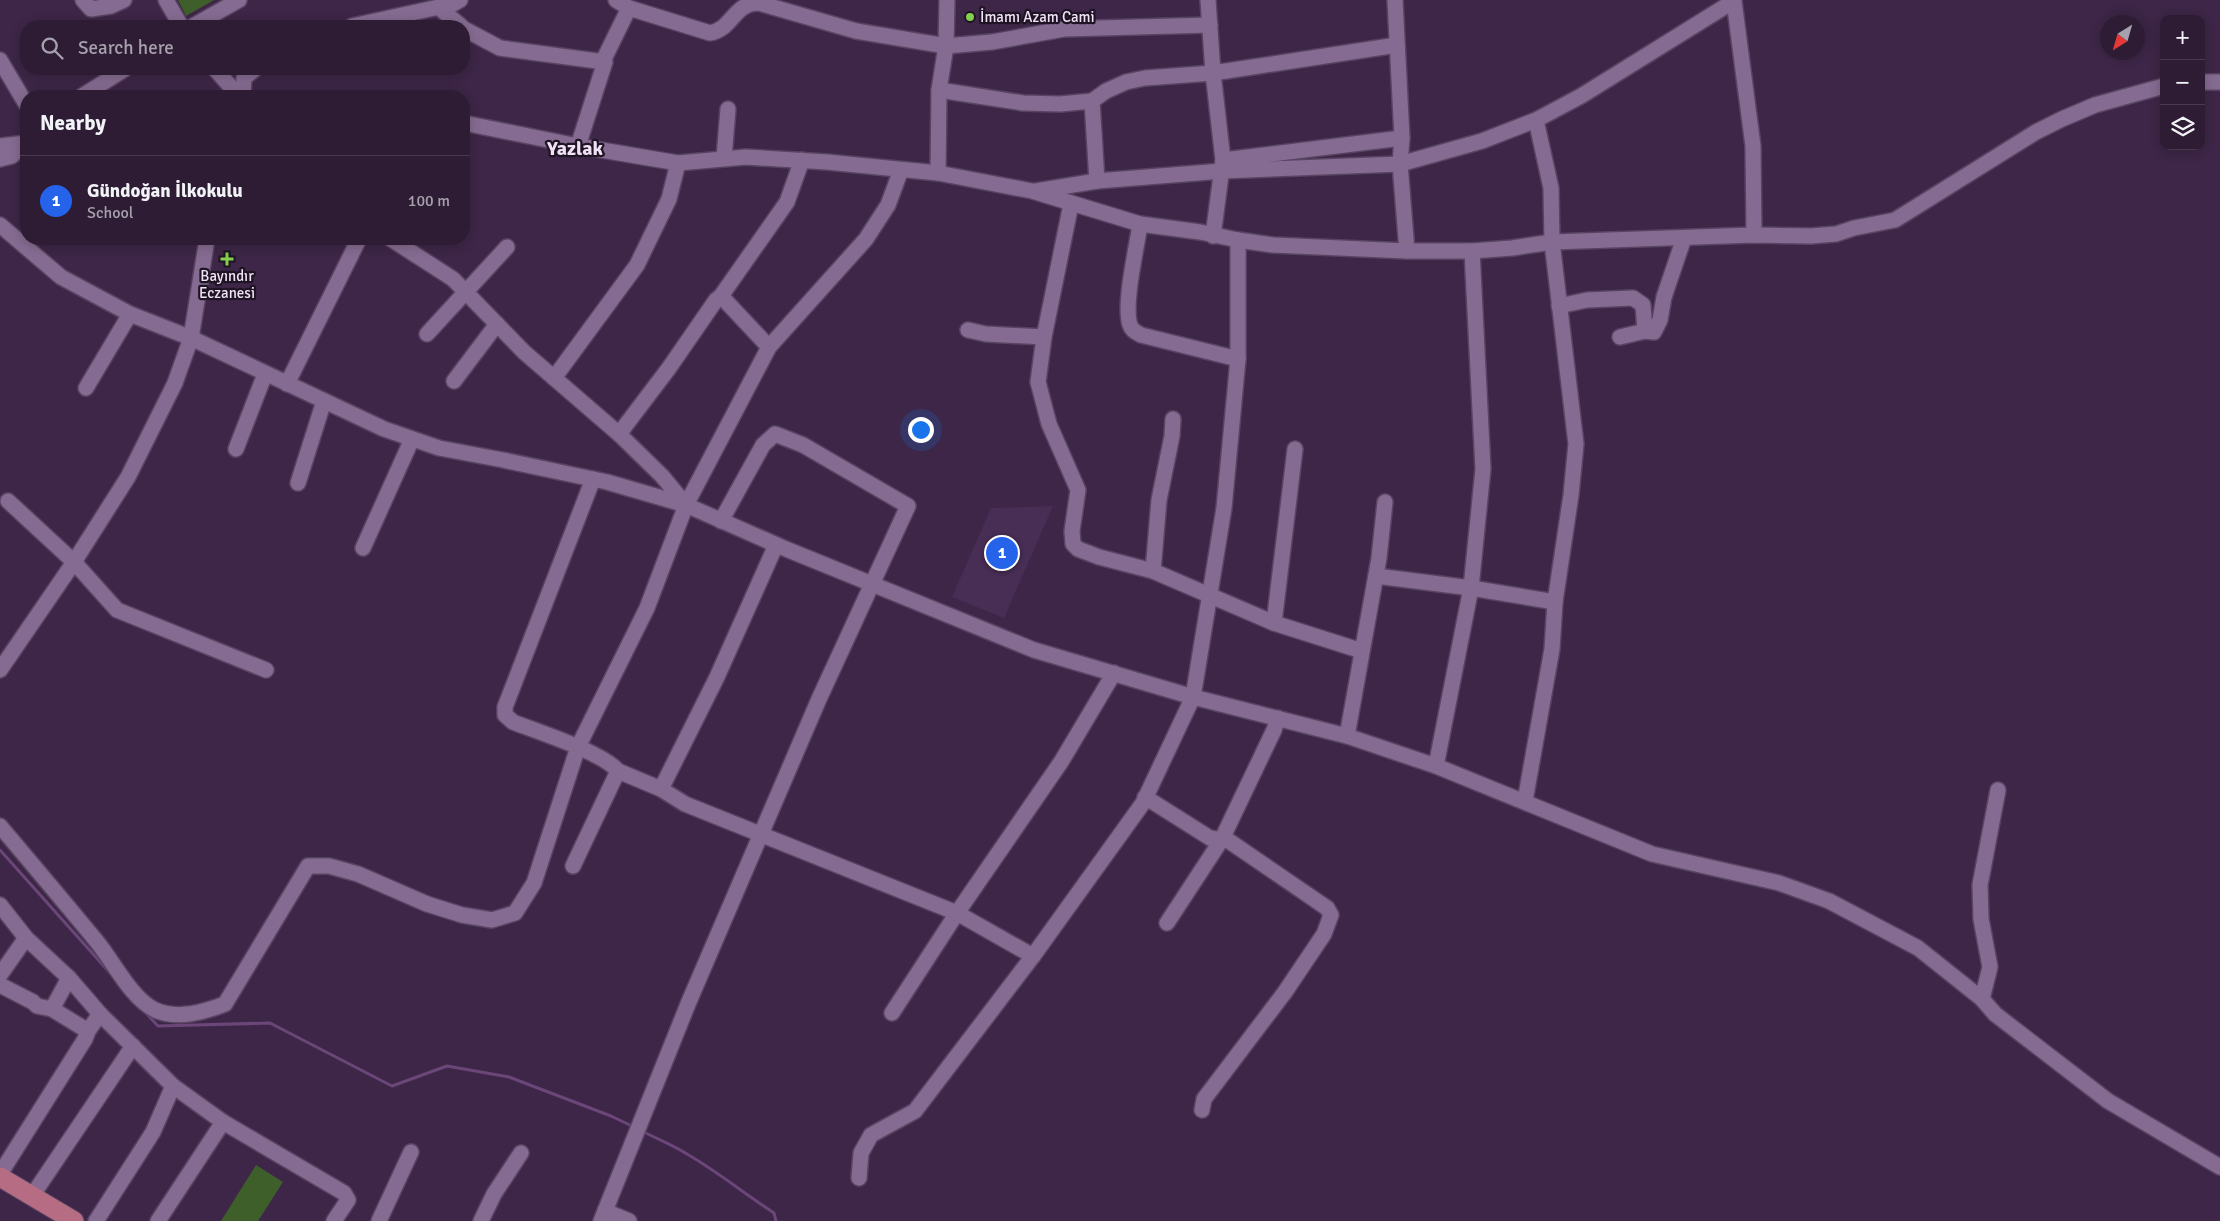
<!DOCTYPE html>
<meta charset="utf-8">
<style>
:root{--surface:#2e1c35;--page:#3a2941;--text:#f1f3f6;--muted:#a7a1ad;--line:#493a50;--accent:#2563eb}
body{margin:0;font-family:Signika,sans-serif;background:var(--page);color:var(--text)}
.controls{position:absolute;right:15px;top:15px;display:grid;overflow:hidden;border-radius:10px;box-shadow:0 2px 12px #0003}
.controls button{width:45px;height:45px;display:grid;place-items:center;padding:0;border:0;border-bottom:1px solid var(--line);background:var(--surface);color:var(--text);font:25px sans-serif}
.compass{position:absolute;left:2100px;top:15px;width:45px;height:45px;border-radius:50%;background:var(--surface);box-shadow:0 2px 12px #0003;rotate:217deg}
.you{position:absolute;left:920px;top:429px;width:18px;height:18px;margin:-12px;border:4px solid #fff;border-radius:50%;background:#1a73e8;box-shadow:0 0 0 8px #1a73e833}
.badge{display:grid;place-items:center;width:32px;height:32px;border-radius:50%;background:var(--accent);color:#fff;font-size:16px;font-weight:700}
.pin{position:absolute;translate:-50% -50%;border:2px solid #fff;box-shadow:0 1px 5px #0006}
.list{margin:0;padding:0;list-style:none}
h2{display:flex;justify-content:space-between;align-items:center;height:65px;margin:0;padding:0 20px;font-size:21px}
h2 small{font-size:16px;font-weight:400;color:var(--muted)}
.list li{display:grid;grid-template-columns:32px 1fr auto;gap:15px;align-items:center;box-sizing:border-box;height:90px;padding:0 20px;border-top:1px solid var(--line)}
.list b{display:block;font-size:19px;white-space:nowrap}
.list p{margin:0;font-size:16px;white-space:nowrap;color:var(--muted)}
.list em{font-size:16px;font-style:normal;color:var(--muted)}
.icon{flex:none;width:28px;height:28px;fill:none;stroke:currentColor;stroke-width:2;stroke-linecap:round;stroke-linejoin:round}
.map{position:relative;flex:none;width:2220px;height:1221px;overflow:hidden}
.search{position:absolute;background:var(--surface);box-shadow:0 2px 12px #0003;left:20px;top:20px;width:450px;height:55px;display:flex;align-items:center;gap:12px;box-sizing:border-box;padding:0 18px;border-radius:20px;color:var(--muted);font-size:19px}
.panel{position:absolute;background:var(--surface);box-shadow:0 2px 12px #0003;left:20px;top:90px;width:450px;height:155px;border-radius:20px}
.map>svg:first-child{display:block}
.built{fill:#482d55}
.green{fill:#3f5f2a}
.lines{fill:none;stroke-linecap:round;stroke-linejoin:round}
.stream{stroke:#6b4678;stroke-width:3}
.minor-casing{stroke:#584462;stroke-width:18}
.major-casing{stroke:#584462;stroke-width:21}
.minor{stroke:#856b91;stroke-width:15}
.major{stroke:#b66c83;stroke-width:19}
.poi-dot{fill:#84cf4d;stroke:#1e1423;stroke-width:2}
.labels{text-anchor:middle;stroke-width:4.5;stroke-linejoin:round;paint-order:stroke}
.poi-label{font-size:15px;fill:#f0e1f7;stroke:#1e1423;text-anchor:start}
.district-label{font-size:20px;font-weight:bold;fill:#f0e1f7;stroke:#1e1423}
</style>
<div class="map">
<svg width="2220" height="1221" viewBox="0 0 2220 1221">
<rect width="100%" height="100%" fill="#3d2647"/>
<polygon class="built" points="1053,506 1004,618 952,597 991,508"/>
<g class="green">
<polygon points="178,0 214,0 186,16"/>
<polygon points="256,1165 283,1182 258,1221 221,1221"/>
</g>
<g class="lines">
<g class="stream">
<polyline points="0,850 110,973"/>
<polyline points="144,1011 158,1026 270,1023 392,1086 447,1066 509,1077 611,1116 634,1127"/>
<path d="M642,1131C657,1139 673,1145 687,1154C718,1172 745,1194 774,1213L776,1221"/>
</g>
<g class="minor-casing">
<g id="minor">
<polyline points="83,0 91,9 111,6 124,0"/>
<polyline points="166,0 181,26"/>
<path d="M616,0L629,8L710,33C733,29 733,3 759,3L856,31L946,46L992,42L1064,29L1210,25"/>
<polyline points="1208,0 1213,73 1223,160 1213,236"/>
<polyline points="1395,0 1402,138 1400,164 1407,251"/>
<polyline points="438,7 461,26"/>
<polyline points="193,26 239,0"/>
<polyline points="352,26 453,4 460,0"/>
<polyline points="464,29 500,48 605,62 578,146"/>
<polyline points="0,60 26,104"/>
<polyline points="602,63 629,8"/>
<polyline points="215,69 239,96"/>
<polyline points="2201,82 2220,82"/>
<polyline points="939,90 1023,103 1060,104 1092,101 1106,91 1126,82 1145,78 1213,73 1397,45"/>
<polyline points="82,96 125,69"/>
<polyline points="243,96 244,78 255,69"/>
<polyline points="1092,101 1097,181"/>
<polyline points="464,123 578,146 678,163 746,157 827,162 938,173 1032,191 1140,224 1200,232 1238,240 1273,245 1407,251 1472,251 1512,248 1552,242 1754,235 1811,236 1836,234 1854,228 1895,220 2036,132 2062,119 2095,105 2164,86"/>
<polyline points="0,146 26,143"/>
<polyline points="724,158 728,109"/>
<polyline points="0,159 12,156 26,142"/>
<polyline points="1223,160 1402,138"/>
<polyline points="938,173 939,90 946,46 947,0"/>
<polyline points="1036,191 1097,181 1222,171 1400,164 1482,141 1536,120 1581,96 1734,1 1753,146 1754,235"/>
<polyline points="1071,204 1044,337 1038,382 1049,424 1078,490 1072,531 1073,544 1078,549 1099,557 1153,571 1274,623 1362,651"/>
<path d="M1140,224C1137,247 1123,304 1130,325C1132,331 1136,332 1141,335L1238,359"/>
<polyline points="0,225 61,277 130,314 191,338 384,429 439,448 503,460 607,482 686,505 786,549 1034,650 1193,697 1347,736 1436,766 1652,854 1779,883 1829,901 1918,948 1982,999 1995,1014 2108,1101 2220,1167"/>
<polyline points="391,239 453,279 524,352 619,434 662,476 686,505"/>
<polyline points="721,296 769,347"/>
<polyline points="1559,306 1587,300 1633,298 1643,305 1645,331"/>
<polyline points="968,330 986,334 1044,337"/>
<polyline points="427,334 507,247"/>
<polyline points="1620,337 1645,331 1654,332 1660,320 1664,297 1684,238"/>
<polyline points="554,378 637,265 669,199 678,163"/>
<polyline points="454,381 497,324"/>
<polyline points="287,384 359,239"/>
<polyline points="86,388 130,314"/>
<polyline points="619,434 669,368 716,300 721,296 787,202 802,160"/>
<polyline points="236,449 265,374"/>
<path d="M593,479L505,707V715L513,722C538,732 602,752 618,771L661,789L685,804L957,913L1033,956"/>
<polyline points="298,483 324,401"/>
<polyline points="8,501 74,562 117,610 266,670"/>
<polyline points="363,548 412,439"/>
<polyline points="1153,571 1159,500 1172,436 1173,419"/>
<polyline points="1376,576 1471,588 1555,602"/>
<polyline points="1274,623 1295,449"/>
<polyline points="0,670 74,562 128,477 175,383 191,338 207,239"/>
<polyline points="1347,736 1379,558 1385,502"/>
<polyline points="1436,766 1471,588 1483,469 1472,251"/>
<polyline points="661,789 717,677 776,545"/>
<polyline points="1145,797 1210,838 1229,841 1327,908 1331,915 1324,934 1285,992 1204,1099 1202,1110"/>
<polyline points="1525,801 1552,649 1555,602 1571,495 1576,444 1552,242 1551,188 1536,120"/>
<path d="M0,826C33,865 66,904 98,943C114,963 132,999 155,1010C178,1020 204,1012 225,1004L308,866H329L358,874L427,904L462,915L492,920L515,913L534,883L578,747L647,608L686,505L769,347L866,239L888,205L901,170"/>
<polyline points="573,866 618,771"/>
<polyline points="0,905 26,938 69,978 100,1014 173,1086 223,1122 344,1193 348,1200 334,1221"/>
<polyline points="1167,923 1222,839 1274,730 1278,718"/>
<polyline points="0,975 26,938"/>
<polyline points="0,985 33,1002 37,1006 52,1009 88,1031"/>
<polyline points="1982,999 1990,967 1981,919 1980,885 1998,790"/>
<polyline points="52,1009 69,978"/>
<polyline points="892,1013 957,913 1061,762 1114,673"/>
<polyline points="0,1174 85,1039 88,1031 100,1014"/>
<polyline points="859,1178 861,1153 871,1135 915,1111 1033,956 1143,803 1193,697 1224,508 1238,359 1238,240"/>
<polyline points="32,1196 133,1046"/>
<polyline points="605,1211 629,1221"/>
<polyline points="96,1221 153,1132 173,1086"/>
<polyline points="158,1221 223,1122"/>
<polyline points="379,1221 411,1152"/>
<polyline points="481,1221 494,1194 521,1153"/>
<polyline points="601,1221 688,1004 819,699 908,506 803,445 775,434 763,445 721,521"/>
</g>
</g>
<g class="major-casing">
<polyline id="major" points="0,1177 74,1221"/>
</g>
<use href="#minor" class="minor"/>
<use href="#major" class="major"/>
</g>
<g class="poi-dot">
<circle cx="970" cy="17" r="5"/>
<path d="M224.5 251.5h5v5h5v5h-5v5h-5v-5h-5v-5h5z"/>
</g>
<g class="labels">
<g class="poi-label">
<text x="980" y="22">İmamı Azam Cami</text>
<text x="227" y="281" text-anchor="middle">Bayındır<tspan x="227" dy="17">Eczanesi</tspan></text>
</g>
<g class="district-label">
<text x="575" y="155">Yazlak</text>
</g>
</g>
</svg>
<div class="controls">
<button>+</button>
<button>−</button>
<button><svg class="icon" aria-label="layers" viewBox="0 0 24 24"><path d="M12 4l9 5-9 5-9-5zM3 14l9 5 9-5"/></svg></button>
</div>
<svg class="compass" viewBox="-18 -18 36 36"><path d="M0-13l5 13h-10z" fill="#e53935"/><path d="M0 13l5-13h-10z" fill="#a7a1ad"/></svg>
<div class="you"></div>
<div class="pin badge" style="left:1002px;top:553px">1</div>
<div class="search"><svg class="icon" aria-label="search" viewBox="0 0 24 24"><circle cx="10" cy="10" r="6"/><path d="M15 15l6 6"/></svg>Search here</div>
<section class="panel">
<h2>Nearby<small></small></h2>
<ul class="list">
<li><span class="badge">1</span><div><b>Gündoğan İlkokulu</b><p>School</p></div><em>100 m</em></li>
</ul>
</section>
</div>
